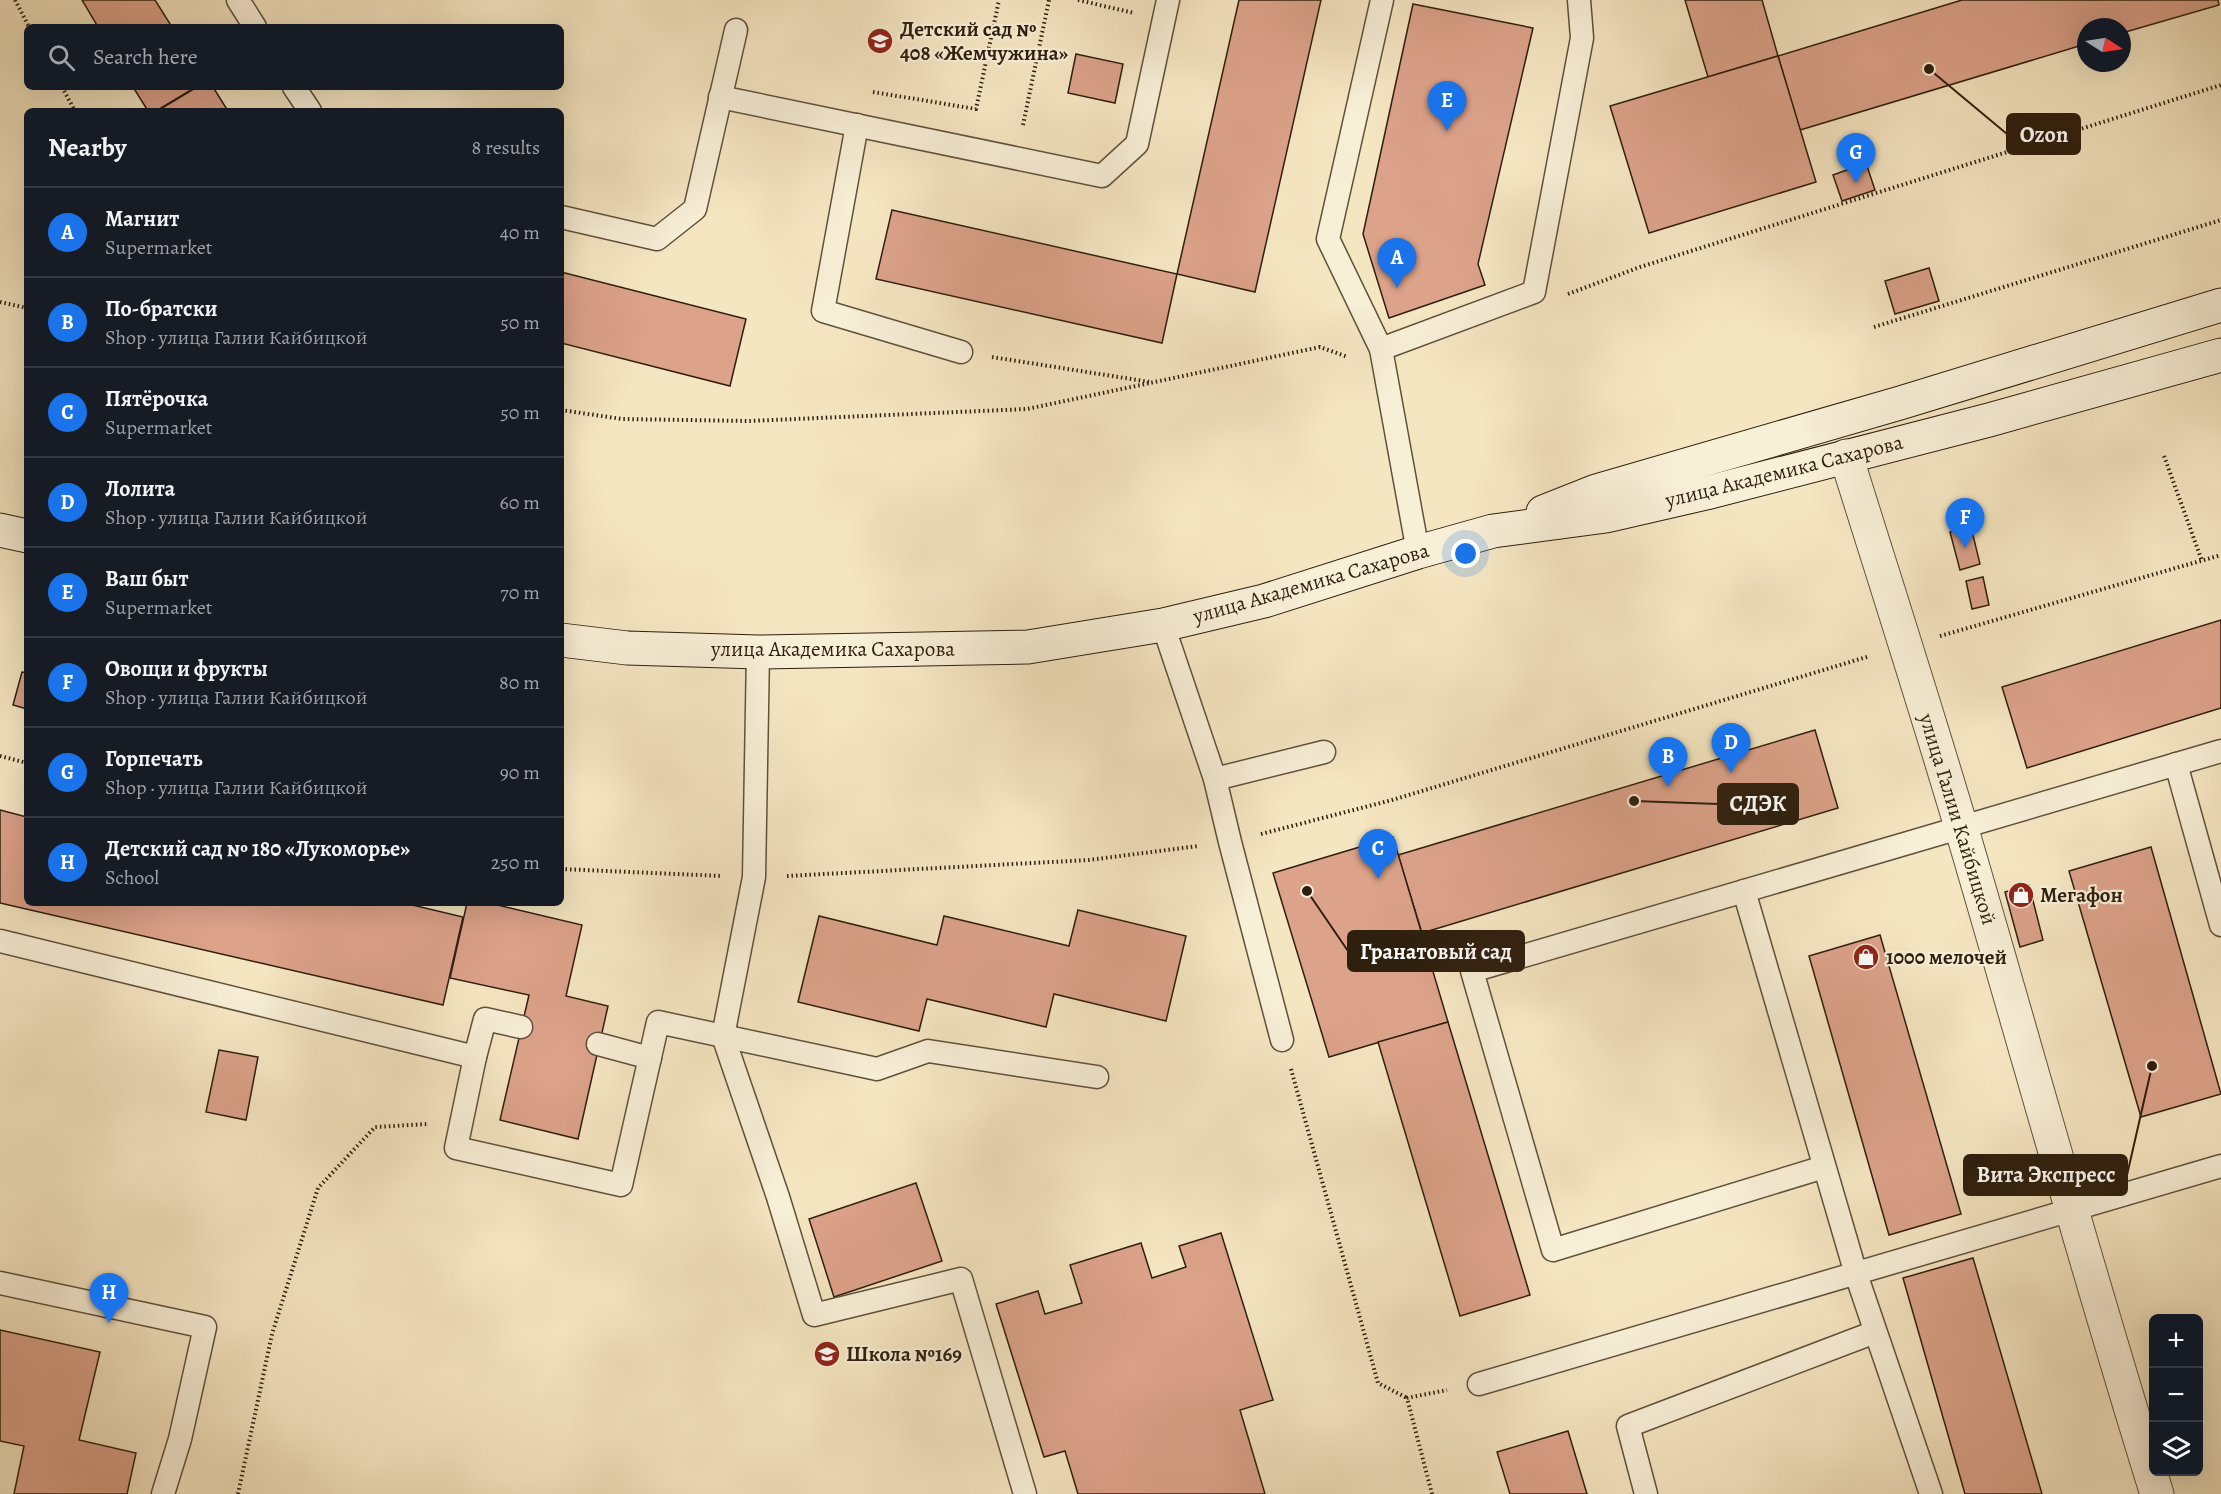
<!DOCTYPE html>
<meta charset="utf-8">
<style>
:root{--surface:#171b24;--page:#20242c;--text:#f1f3f6;--muted:#9ea1a6;--line:#363941;--accent:#1a73e8}
body{margin:0;font-family:Alegreya,serif;background:var(--page);color:var(--text)}
.controls{position:absolute;right:18px;bottom:18px;display:grid;overflow:hidden;border-radius:9px;box-shadow:0 6px 24px #0002}
.controls button{width:54px;height:54px;display:grid;place-items:center;padding:0;border:0;border-bottom:2px solid var(--line);background:var(--surface);color:var(--text);font:30px sans-serif}
.compass{position:absolute;left:2077px;top:18px;width:54px;height:54px;border-radius:50%;background:var(--surface);box-shadow:0 6px 24px #0002;rotate:102deg}
.you{position:absolute;left:1466px;top:554px;width:21px;height:21px;margin:-15px;border:4px solid #fff;border-radius:50%;background:#1a73e8;box-shadow:0 0 0 9px #1a73e833}
.badge{display:grid;place-items:center;width:39px;height:39px;border-radius:50%;background:var(--accent);color:#fff;font-size:20px;font-weight:700}
.pin{position:absolute;translate:-50% -50px;filter:drop-shadow(0 2px 3px #0008)}
.pin::after{content:'';position:absolute;top:32px;width:21px;height:18px;background:inherit;clip-path:polygon(0 0,100% 0,50% 100%)}
.list{margin:0;padding:0;list-style:none}
h2{display:flex;justify-content:space-between;align-items:center;height:78px;margin:0;padding:0 24px;font-size:26px}
h2 small{font-size:20px;font-weight:400;color:var(--muted)}
.list li{display:grid;grid-template-columns:39px 1fr auto;gap:18px;align-items:center;box-sizing:border-box;height:90px;padding:0 24px;border-top:2px solid var(--line)}
.list b{display:block;font-size:22px;white-space:nowrap}
.list p{margin:0;font-size:20px;white-space:nowrap;color:var(--muted)}
.list em{font-size:20px;font-style:normal;color:var(--muted)}
.icon{flex:none;width:33px;height:33px;fill:none;stroke:currentColor;stroke-width:2;stroke-linecap:round;stroke-linejoin:round}
.map{position:relative;flex:none;width:2221px;height:1494px;overflow:hidden}
.search{position:absolute;background:var(--surface);box-shadow:0 6px 24px #0002;left:24px;top:24px;width:540px;height:66px;display:flex;align-items:center;gap:15px;box-sizing:border-box;padding:0 21px;border-radius:9px;color:var(--muted);font-size:22px}
.panel{position:absolute;background:var(--surface);box-shadow:0 6px 24px #0002;left:24px;top:108px;width:540px;height:798px;border-radius:9px}
.map>svg:first-child{display:block}
.building{fill:#dca28a;stroke:#2e1f0e;stroke-width:1.5}
.lines{fill:none;stroke-linecap:round;stroke-linejoin:round}
.service-casing{stroke:#60513b;stroke-width:25}
.minor-casing{stroke:#60513b;stroke-width:35}
.secondary-casing{stroke:#2e1f0e;stroke-width:35}
.path{stroke:#2e1f0e;stroke-width:4;stroke-dasharray:1.5 3;stroke-linecap:butt}
.service{stroke:#f8efd7;stroke-width:22}
.minor{stroke:#f8efd7;stroke-width:33}
.secondary{stroke:#f8efd7;stroke-width:33}
.labels{text-anchor:middle;stroke-width:4.5;stroke-linejoin:round;paint-order:stroke}
.poi-label{font-size:21px;font-weight:bold;fill:#2e1f0e;stroke:#f8efd7;text-anchor:start}
.street-label{font-size:21px;fill:#2e1f0e;stroke:#f8efd7}
.leader{fill:none;stroke:#2e1f0e;stroke-width:2}
.callout-dot{fill:#2e1f0e;stroke:#f8efd7;stroke-width:2}
.callout{fill:#2e1f0e;stroke:#2e1f0e;stroke-width:2}
.callout-label{font-size:22px;text-anchor:middle;font-weight:bold;fill:#fff}
</style>
<div class="map">
<svg width="2221" height="1494" viewBox="0 0 2221 1494">
<rect width="100%" height="100%" fill="#f5e6c2"/>
<filter id="stains"><feTurbulence type="fractalNoise" baseFrequency=".00333" numOctaves="4"/><feColorMatrix values="0 0 0 0 .2 0 0 0 0 .09 0 0 0 0 .02 0 0 0 .5 -.17"/></filter>
<radialGradient id="worn" r=".72"><stop offset=".6" stop-color="#630" stop-opacity="0"/><stop offset="1" stop-color="#630" stop-opacity=".3"/></radialGradient>
<g class="building">
<polygon points="82,0 155,0 172,27 98,27"/>
<polygon points="1239,0 1321,0 1255,292 1177,274"/>
<polygon points="1685,0 1762,0 1778,56 1708,77"/>
<polygon points="1962,0 2218,0 2219,5 2122,33 2122,27 2086,27 2086,44 1800,130 1778,56"/>
<polygon points="1413,4 1533,28 1478,264 1485,285 1389,318 1363,234"/>
<polygon points="1076,54 1123,64 1115,103 1068,93"/>
<polygon points="1778,56 1816,182 1649,233 1610,106"/>
<polygon points="133,87 196,87 156,111 148,111"/>
<polygon points="197,87 213,87 228,111 157,111"/>
<polygon points="1866,163 1875,190 1842,201 1833,175"/>
<polygon points="892,210 1177,274 1162,343 876,279"/>
<polygon points="1929,268 1939,301 1895,314 1885,281"/>
<polygon points="561,272 746,319 730,386 561,343"/>
<polygon points="1971,527 1980,564 1960,570 1950,532"/>
<polygon points="1983,577 1989,605 1972,609 1966,581"/>
<polygon points="2221,620 2221,708 2027,768 2002,687"/>
<polygon points="22,672 27,673 27,709 13,705"/>
<polygon points="1815,730 1838,808 1422,933 1398,855"/>
<polygon points="0,810 27,817 27,903 404,903 463,917 443,1005 0,903"/>
<polygon points="1393,837 1448,1022 1329,1057 1273,873"/>
<polygon points="2151,847 2221,1094 2141,1117 2069,871"/>
<polygon points="2029,885 2043,940 2020,947 2005,892"/>
<polygon points="467,903 489,903 582,925 566,996 608,1006 578,1139 500,1120 529,995 450,978"/>
<polygon points="1078,910 1186,936 1166,1021 1054,994 1046,1027 927,999 919,1031 798,1002 819,916 937,945 944,916 1069,946"/>
<polygon points="1880,935 1961,1214 1889,1235 1809,956"/>
<polygon points="1448,1022 1530,1295 1460,1316 1378,1042"/>
<polygon points="219,1050 258,1057 246,1120 206,1112"/>
<polygon points="916,1183 942,1261 834,1297 809,1219"/>
<polygon points="1221,1233 1273,1400 1240,1410 1265,1494 1078,1494 1065,1451 1044,1457 996,1304 1038,1291 1045,1314 1082,1303 1070,1265 1141,1243 1152,1278 1186,1267 1179,1246"/>
<polygon points="1973,1258 2042,1494 1965,1494 1903,1278"/>
<polygon points="0,1330 100,1352 79,1440 136,1453 127,1494 14,1494 24,1446 0,1441"/>
<polygon points="1568,1431 1587,1494 1510,1494 1497,1452"/>
</g>
<g class="lines">
<g class="service-casing">
<g id="service">
<polyline points="238,0 255,27"/>
<polyline points="294,87 310,111"/>
<polyline points="720,97 1102,176 1137,144 1168,0"/>
<polyline points="857,125 823,311 961,352"/>
<polyline points="561,217 657,239 695,209 736,30"/>
<polyline points="1381,349 1328,239 1382,0"/>
<polyline points="1418,552 1381,349 1534,292 1582,38 1579,0"/>
<polyline points="1163,625 1215,779 1230,842 1282,1040"/>
<polyline points="758,652 754,877 723,1036 778,1197 814,1315 961,1279 1025,1494"/>
<polyline points="2176,764 2221,925"/>
<polyline points="1215,779 1324,752"/>
<polyline points="1744,891 1856,1274 1931,1494"/>
<polyline points="0,941 475,1057 456,1148 621,1185 658,1022 877,1069 928,1051 1097,1077"/>
<polyline points="598,1044 650,1058"/>
<polyline points="475,1057 485,1019 521,1027"/>
<polyline points="1824,1167 1553,1250 1472,971 2221,751"/>
<polyline points="0,1283 205,1327 180,1439 163,1494"/>
<polyline points="1479,1384 2221,1166"/>
<polyline points="1646,1494 1628,1426 1875,1332"/>
</g>
</g>
<g class="minor-casing">
<path id="minor" d="M1846,456C1885,581 1925,705 1962,830C2027,1051 2088,1274 2157,1494"/>
</g>
<g class="secondary-casing">
<g id="secondary">
<polyline points="1543,512 1596,491 1900,403 2221,305"/>
<polyline points="0,530 27,536"/>
<polyline points="561,640 627,648 758,652 1028,647 1163,625 1264,601 1418,552 1493,531 1606,516 1706,493 1989,420 2221,355"/>
</g>
</g>
<g class="path">
<polyline points="15,0 29,27"/>
<polyline points="1078,0 1134,13"/>
<polyline points="62,87 75,111"/>
<polyline points="873,92 976,109 999,0"/>
<polyline points="1023,125 1049,0"/>
<polyline points="1568,294 1640,267 2221,85"/>
<polyline points="0,302 27,308"/>
<polyline points="1874,327 2221,220"/>
<polyline points="992,357 1150,382"/>
<polyline points="561,410 622,419 749,421 1027,409 1320,347 1348,357"/>
<polyline points="2164,456 2202,561"/>
<polyline points="1940,636 2221,555"/>
<polyline points="0,756 27,763"/>
<polyline points="1261,834 1392,800 1870,656"/>
<polyline points="561,869 722,876"/>
<polyline points="787,876 1089,860 1198,846"/>
<polyline points="1291,1069 1378,1383 1407,1398"/>
<polyline points="238,1494 272,1334 318,1188 375,1127 428,1124"/>
<polyline points="1432,1494 1407,1398 1447,1390"/>
</g>
<use href="#service" class="service"/>
<use href="#minor" class="minor"/>
<use href="#secondary" class="secondary"/>
</g>
<defs>
<g id="school-disc" transform="scale(1.35)"><circle r="9.5" fill="#8f2418" stroke="#f8efd7"/><path d="M0-5L7-2L0 1L-7-2ZM-4 1L0 2.5L4 1V4Q0 6-4 4Z" fill="#fff"/></g>
<g id="shop-disc" transform="scale(1.35)"><circle r="9.5" fill="#8f2418" stroke="#f8efd7"/><path d="M-5-2.5h2.3a2.7 3.5 0 0 1 5.4 0H5L5.5 6h-11ZM-1.5-2.5h3a1.5 2.3 0 0 0-3 0Z" fill="#fff"/></g>
</defs>
<g fill-rule="evenodd">
<use href="#school-disc" x="880" y="41"/>
<use href="#shop-disc" x="2021" y="895"/>
<use href="#shop-disc" x="1866" y="957"/>
<use href="#school-disc" x="827" y="1354"/>
</g>
<g class="labels">
<g class="poi-label">
<text x="900" y="36">Детский сад №<tspan x="900" dy="24">408 «Жемчужина»</tspan></text>
<text x="2040" y="902">Мегафон</text>
<text x="1886" y="964">1000 мелочей</text>
<text x="846" y="1361">Школа №169</text>
</g>
<g class="street-label">
<text transform="translate(1784 471) rotate(-14)" y="7">улица Академика Сахарова</text>
<text transform="translate(1311 583) rotate(-16)" y="7">улица Академика Сахарова</text>
<text x="833" y="656">улица Академика Сахарова</text>
<text transform="translate(1958 819) rotate(73)" y="7">улица Галии Кайбицкой</text>
</g>
</g>
<path class="leader" d="M1929 69L2007 134M1634 801L1718 804M1307 891L1348 951M2152 1066L2127 1175"/>
<g class="callout-dot">
<circle cx="1929" cy="69" r="6"/>
<circle cx="1634" cy="801" r="6"/>
<circle cx="1307" cy="891" r="6"/>
<circle cx="2152" cy="1066" r="6"/>
</g>
<g class="callout">
<rect x="2007" y="114" width="73" height="40" rx="6"/>
<rect x="1718" y="784" width="80" height="40" rx="6"/>
<rect x="1348" y="931" width="176" height="40" rx="6"/>
<rect x="1964" y="1155" width="163" height="40" rx="6"/>
</g>
<g class="callout-label">
<text x="2044" y="142">Ozon</text>
<text x="1758" y="811">СДЭК</text>
<text x="1436" y="959">Гранатовый сад</text>
<text x="2046" y="1182">Вита Экспресс</text>
</g>
<rect width="100%" height="100%" filter="url(#stains)"/>
<rect width="100%" height="100%" fill="url(#worn)"/>
</svg>
<div class="controls">
<button>+</button>
<button>−</button>
<button><svg class="icon" aria-label="layers" viewBox="0 0 24 24"><path d="M12 4l9 5-9 5-9-5zM3 14l9 5 9-5"/></svg></button>
</div>
<svg class="compass" viewBox="-18 -18 36 36"><path d="M0-13l5 13h-10z" fill="#e53935"/><path d="M0 13l5-13h-10z" fill="#9ea1a6"/></svg>
<div class="you"></div>
<div class="pin badge" style="left:1397px;top:288px">A</div>
<div class="pin badge" style="left:1668px;top:787px">B</div>
<div class="pin badge" style="left:1378px;top:879px">C</div>
<div class="pin badge" style="left:1731px;top:773px">D</div>
<div class="pin badge" style="left:1447px;top:131px">E</div>
<div class="pin badge" style="left:1965px;top:548px">F</div>
<div class="pin badge" style="left:1856px;top:183px">G</div>
<div class="pin badge" style="left:109px;top:1323px">H</div>
<div class="search"><svg class="icon" aria-label="search" viewBox="0 0 24 24"><circle cx="10" cy="10" r="6"/><path d="M15 15l6 6"/></svg>Search here</div>
<section class="panel">
<h2>Nearby<small>8 results</small></h2>
<ul class="list">
<li><span class="badge">A</span><div><b>Магнит</b><p>Supermarket</p></div><em>40 m</em></li>
<li><span class="badge">B</span><div><b>По-братски</b><p>Shop · улица Галии Кайбицкой</p></div><em>50 m</em></li>
<li><span class="badge">C</span><div><b>Пятёрочка</b><p>Supermarket</p></div><em>50 m</em></li>
<li><span class="badge">D</span><div><b>Лолита</b><p>Shop · улица Галии Кайбицкой</p></div><em>60 m</em></li>
<li><span class="badge">E</span><div><b>Ваш быт</b><p>Supermarket</p></div><em>70 m</em></li>
<li><span class="badge">F</span><div><b>Овощи и фрукты</b><p>Shop · улица Галии Кайбицкой</p></div><em>80 m</em></li>
<li><span class="badge">G</span><div><b>Горпечать</b><p>Shop · улица Галии Кайбицкой</p></div><em>90 m</em></li>
<li><span class="badge">H</span><div><b>Детский сад № 180 «Лукоморье»</b><p>School</p></div><em>250 m</em></li>
</ul>
</section>
</div>
